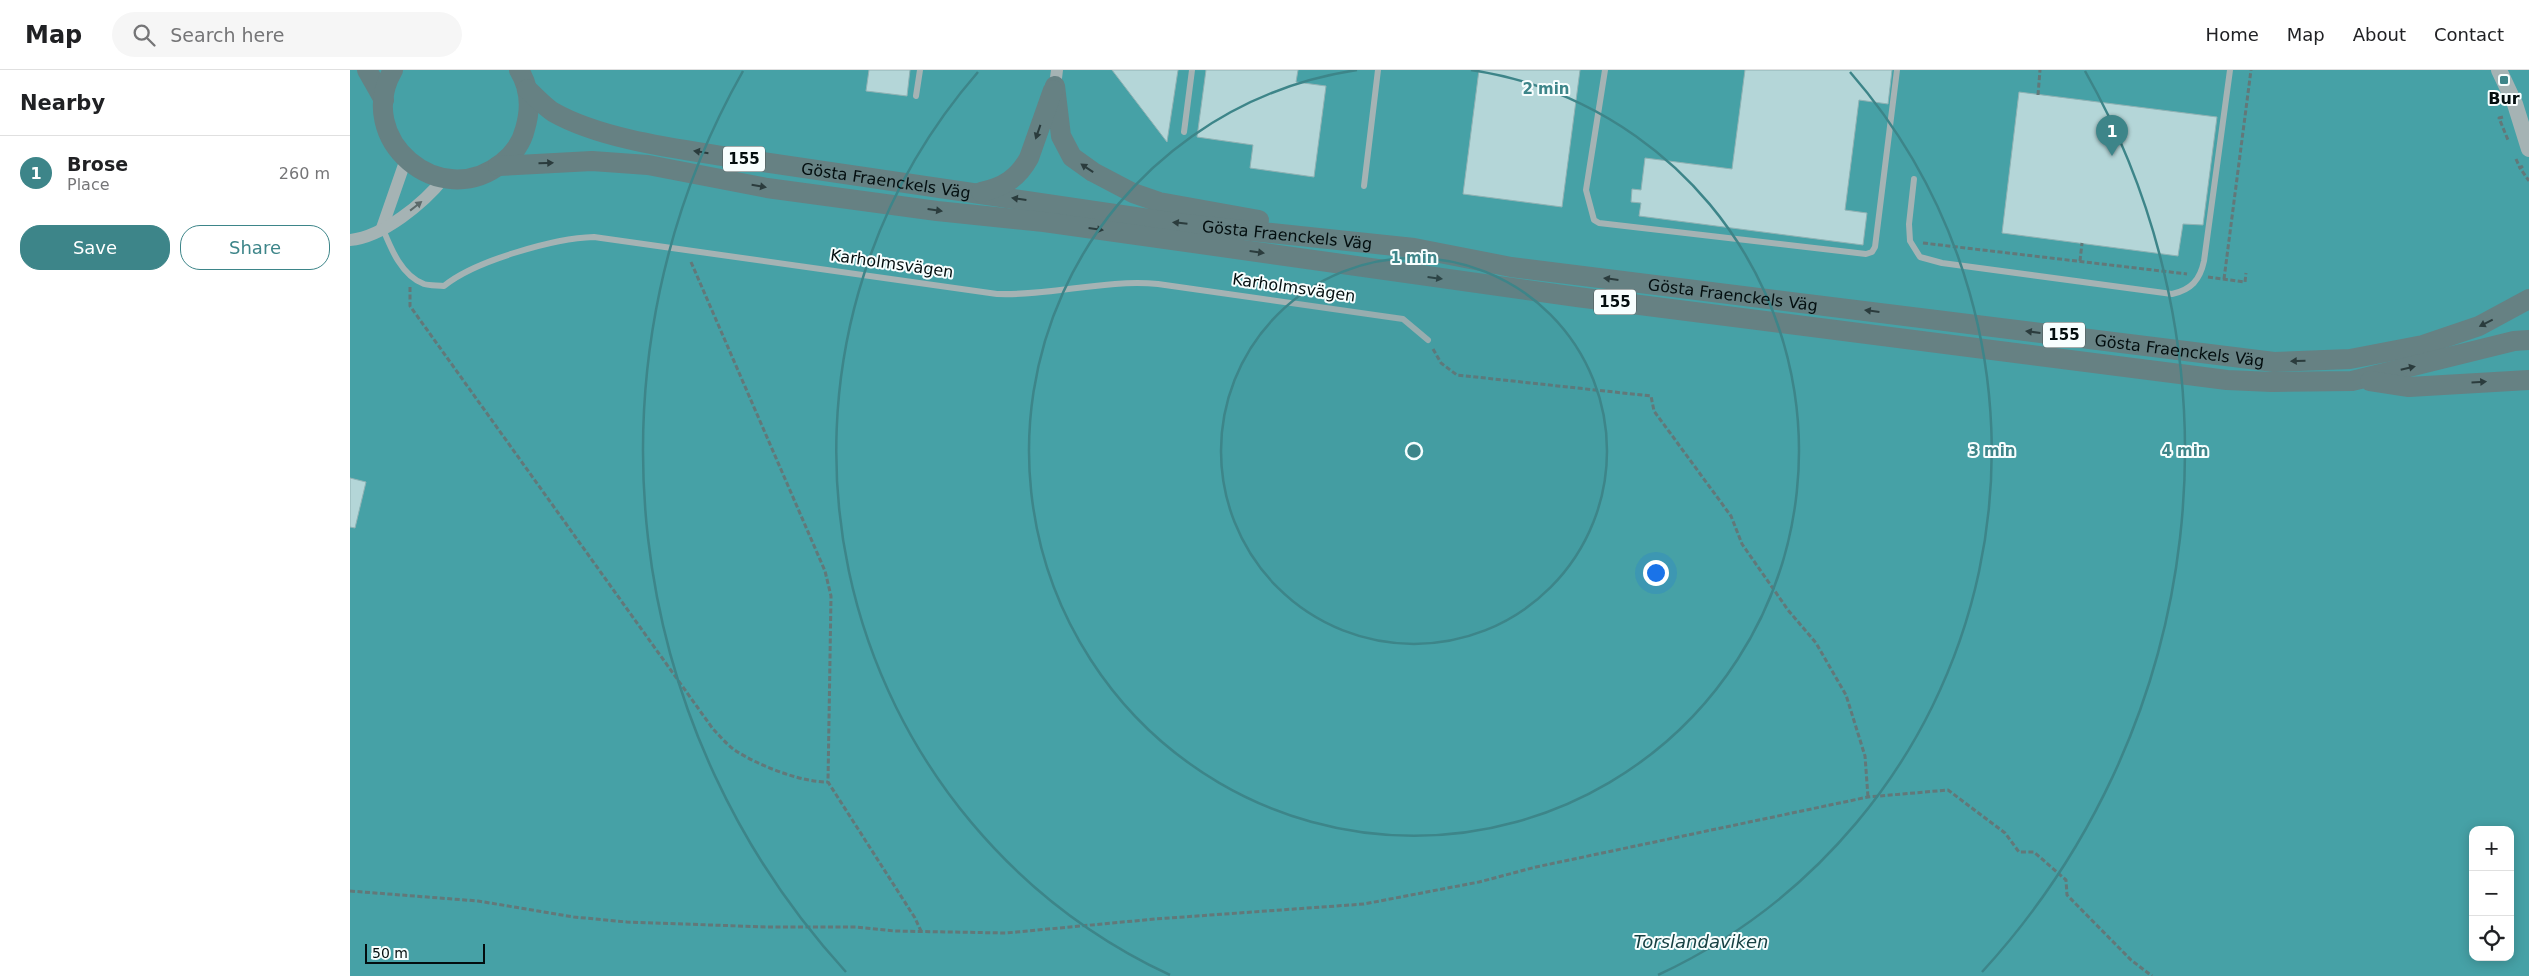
<!DOCTYPE html>
<meta charset="utf-8">
<style>
:root{--surface:#fff;--page:#f6f6f6;--text:#202124;--muted:#757577;--line:#e0e0e0;--accent:#3d8589}
body{margin:0;font-family:"DejaVu Sans",sans-serif;background:var(--page);color:var(--text)}
.controls{position:absolute;right:15px;bottom:15px;display:grid;overflow:hidden;border-radius:10px;box-shadow:0 2px 12px #0003}
.controls button{width:45px;height:45px;display:grid;place-items:center;padding:0;border:0;border-bottom:1px solid var(--line);background:var(--surface);color:var(--text);font:25px sans-serif}
.scale{position:absolute;left:15px;bottom:12px;width:120px;box-sizing:border-box;padding-left:5px;border:2px solid #030e0f;border-top:0;font-size:14px;line-height:18px;white-space:nowrap;color:#030e0f;-webkit-text-stroke:4px #f7fefe;paint-order:stroke}
.you{position:absolute;left:1305px;top:502px;width:18px;height:18px;margin:-12px;border:4px solid #fff;border-radius:50%;background:#1a73e8;box-shadow:0 0 0 8px #1a73e833}
.badge{display:grid;place-items:center;width:32px;height:32px;border-radius:50%;background:var(--accent);color:#fff;font-size:16px;font-weight:700}
.pin{position:absolute;translate:-50% -41px;filter:drop-shadow(0 1px 2px #0008)}
.pin::after{content:'';position:absolute;top:26px;width:18px;height:15px;background:inherit;clip-path:polygon(0 0,100% 0,50% 100%)}
.list{margin:0;padding:0;list-style:none}
h2{display:flex;justify-content:space-between;align-items:center;height:65px;margin:0;padding:0 20px;font-size:21px}
h2 small{font-size:16px;font-weight:400;color:var(--muted)}
.list li{display:grid;grid-template-columns:32px 1fr auto;gap:15px;align-items:center;box-sizing:border-box;height:75px;padding:0 20px;border-top:1px solid var(--line)}
.list b{display:block;font-size:19px;white-space:nowrap}
.list p{margin:0;font-size:16px;white-space:nowrap;color:var(--muted)}
.list em{font-size:16px;font-style:normal;color:var(--muted)}
.actions{display:flex;gap:10px;padding:15px 20px}
.actions a{flex:1;padding:11px 0;border:1px solid var(--accent);border-radius:20px;text-align:center;font-size:18px;color:var(--accent)}
.actions .main{background:var(--accent);color:#fff}
.icon{flex:none;width:28px;height:28px;fill:none;stroke:currentColor;stroke-width:2;stroke-linecap:round;stroke-linejoin:round}
.map{position:relative;flex:none;width:2179px;height:906px;overflow:hidden}
header{display:flex;align-items:center;gap:30px;box-sizing:border-box;height:70px;padding:0 25px;background:var(--surface);border-bottom:1px solid var(--line)}
header strong{font-size:24px}
nav{display:flex;gap:28px;margin-inline-start:auto;font-size:18px}
.search{width:350px;height:45px;background:var(--page);display:flex;align-items:center;gap:12px;box-sizing:border-box;padding:0 18px;border-radius:28px;color:var(--muted);font-size:19px}
main{display:flex}
aside{flex:1;background:var(--surface)}
.map>svg:first-child{display:block}
.water{fill:#46a1a6;fill-rule:evenodd}
.building{fill:#b4d6d8;stroke:#90b2b4}
.lines{fill:none;stroke-linecap:round;stroke-linejoin:round}
.path{stroke:#627879;stroke-width:3;stroke-dasharray:5 2.5;stroke-linecap:butt}
.service{stroke:#a5b3b4;stroke-width:6}
.minor{stroke:#a5b3b4;stroke-width:12}
.tertiary{stroke:#a5b3b4;stroke-width:16}
.primary{stroke:#668183;stroke-width:20}
.oneway{fill:#2b3c3d}
.oneway2{fill:#5c696a}
.ring{fill:none;stroke:#3d8589;stroke-width:2.5}
.poi-dot{fill:#3d8589;stroke:#f7fefe;stroke-width:2}
.labels{text-anchor:middle;stroke-width:4;stroke-linejoin:round;paint-order:stroke}
.shield{fill:#f7fefe;stroke:#4c5657;stroke-width:1}
.shield-label{font-size:15px;font-weight:bold;fill:#030e0f}
.poi-label{font-size:16px;font-weight:bold;fill:#030e0f;stroke:#f7fefe}
.street-label{font-size:16px;fill:#030e0f;stroke:#f7fefe}
.water-label{font-size:18px;font-style:italic;fill:#174143;stroke:#f7fefe}
.centre{fill:#3d8589;stroke:#f7fefe;stroke-width:2.5}
.ring-label{font-size:15px;text-anchor:middle;font-weight:bold;fill:#3d8589;stroke:#f7fefe;stroke-width:4;stroke-linejoin:round;paint-order:stroke}
</style>
<header>
<strong>Map</strong>
<div class="search"><svg class="icon" aria-label="search" viewBox="0 0 24 24"><circle cx="10" cy="10" r="6"/><path d="M15 15l6 6"/></svg>Search here</div>
<nav><a>Home</a><a>Map</a><a>About</a><a>Contact</a></nav>
</header>
<main>
<aside>
<h2>Nearby<small></small></h2>
<ul class="list">
<li><span class="badge">1</span><div><b>Brose</b><p>Place</p></div><em>260 m</em></li>
</ul>
<div class="actions"><a class="main">Save</a><a>Share</a></div>
</aside>
<div class="map">
<svg width="2179" height="906" viewBox="0 0 2179 906">
<rect width="100%" height="100%" fill="#d4f7f9"/>
<path class="water" d="M0,0H2179V906H0ZM2123,760H2160V887H2123Z"/>
<g class="building">
<polygon points="519,0 560,0 557,26 516,21"/>
<polygon points="762,0 828,0 817,72"/>
<polygon points="856,0 948,0 946,12 976,16 964,107 900,98 903,75 847,67"/>
<polygon points="1129,0 1230,0 1212,137 1113,124"/>
<polygon points="1395,0 1542,0 1538,34 1509,30 1495,140 1517,143 1513,175 1289,146 1291,133 1281,132 1282,119 1291,120 1295,88 1382,99"/>
<polygon points="1669,22 1867,47 1853,155 1833,154 1828,186 1652,163"/>
<polygon points="0,408 16,412 5,458 0,457"/>
</g>
<g class="lines">
<g class="path">
<polyline points="1688,25 1690,0"/>
<polyline points="2153,47 2149,48 2158,70"/>
<polyline points="2166,89 2170,98"/>
<polyline points="2173,96 2170,98 2179,111"/>
<polyline points="1573,173 1837,204"/>
<polyline points="1730,191 1732,173"/>
<polyline points="341,192 475,501 481,526 478,712 565,848 571,861"/>
<polyline points="1858,207 1895,212 1896,203"/>
<polyline points="1874,209 1901,0"/>
<path d="M60,217V236L363,659C370,666 377,675 386,681C410,696 450,712 478,712"/>
<polyline points="1083,279 1091,293 1107,305 1301,326 1304,341 1381,446 1392,474 1438,540 1466,573 1496,625 1515,686 1518,727"/>
<polyline points="0,821 128,831 224,847 277,852 417,857 506,857 544,861 656,863 805,849 1014,834 1129,812 1186,797 1518,727 1598,720 1655,763 1669,782 1684,782 1716,810 1717,825 1781,890 1802,906"/>
</g>
<g class="service">
<polyline points="1255,0 1236,120 1244,150 1249,153 1516,184 1522,182 1525,177 1547,0"/>
<polyline points="566,26 570,0"/>
<polyline points="834,62 842,0"/>
<path d="M1564,109L1559,154L1560,171L1570,187L1592,193L1822,224C1841,220 1850,210 1854,191L1880,0"/>
<polyline points="1014,116 1028,0"/>
<path d="M33,159C41,179 52,206 74,214C80,216 88,215 94,216C124,191 205,168 244,167L647,224C702,226 754,209 808,214L1053,249L1078,270"/>
</g>
<g class="minor">
<polyline points="705,16 707,0"/>
<polyline points="32,158 56,89"/>
<path d="M0,170C33,167 74,133 94,108"/>
</g>
<polyline class="tertiary" points="2149,0 2165,34 2179,79"/>
<g class="primary">
<polyline points="17,0 34,30"/>
<path d="M43,0C3,69 90,143 152,93C163,85 172,72 175,59C181,39 180,18 169,0"/>
<polyline points="705,16 711,66 722,87 743,102 783,123 809,132 909,150"/>
<path id="s1" d="M177,19C185,26 194,36 203,42C252,70 330,79 385,88L826,153L1064,178L1161,197L1924,292L2000,289L2073,275L2129,256L2179,229"/>
<polyline points="148,96 242,91 298,95 417,118 587,141 694,152 1227,227 1877,310 1922,312 2002,311 2164,271 2179,270"/>
<path d="M631,122C654,117 668,108 679,88L703,20"/>
<polyline points="2020,311 2059,317 2179,310"/>
</g>
</g>
<defs><path id="oneway-solid" d="M-6-.8H1V-3.2L6.5 0L1 3.2V.8H-6Z" transform="scale(1.25)"/></defs>
<g class="oneway">
<use href="#oneway-solid" transform="translate(688 62) rotate(109)"/>
<use href="#oneway-solid" transform="translate(351 82) rotate(-171)"/>
<use href="#oneway-solid" transform="translate(196 93) rotate(-2)"/>
<use href="#oneway-solid" transform="translate(737 98) rotate(-146)"/>
<use href="#oneway-solid" transform="translate(409 116) rotate(10)"/>
<use href="#oneway-solid" transform="translate(669 129) rotate(-172)"/>
<use href="#oneway-solid" transform="translate(585 140) rotate(8)"/>
<use href="#oneway-solid" transform="translate(830 153) rotate(-174)"/>
<use href="#oneway-solid" transform="translate(746 159) rotate(8)"/>
<use href="#oneway-solid" transform="translate(907 182) rotate(8)"/>
<use href="#oneway-solid" transform="translate(1085 208) rotate(7)"/>
<use href="#oneway-solid" transform="translate(1261 209) rotate(-173)"/>
<use href="#oneway-solid" transform="translate(1522 241) rotate(-173)"/>
<use href="#oneway-solid" transform="translate(2136 253) rotate(153)"/>
<use href="#oneway-solid" transform="translate(1683 262) rotate(-173)"/>
<use href="#oneway-solid" transform="translate(1948 291) rotate(178)"/>
<use href="#oneway-solid" transform="translate(2058 298) rotate(-13)"/>
<use href="#oneway-solid" transform="translate(2129 312) rotate(-4)"/>
</g>
<use class="oneway2" href="#oneway-solid" transform="translate(66 136) rotate(-38)"/>
<circle cx="1064" cy="381" r="193" fill="#3d8589" fill-opacity=".12"/>
<g class="ring">
<circle cx="1064" cy="381" r="193"/>
<path d="M1121 0A385 385 0 1 1 1007 0"/>
<path d="M820 905A578 578 0 0 1 628 2M1500 2A578 578 0 0 1 1308 905"/>
<path d="M496 902A771 771 0 0 1 393 1M1735 1A771 771 0 0 1 1632 902"/>
</g>
<rect class="poi-dot" x="2149" y="5" width="10" height="10" rx="2.5"/>
<g class="labels">
<g class="shield">
<rect x="373" y="76.5" width="42" height="25" rx="4"/>
<rect x="1244" y="219.5" width="42" height="25" rx="4"/>
<rect x="1693" y="252.5" width="42" height="25" rx="4"/>
</g>
<g class="shield-label">
<text x="394" y="94">155</text>
<text x="1265" y="237">155</text>
<text x="1714" y="270">155</text>
</g>
<g class="poi-label">
<text x="2154" y="34">Bur</text>
</g>
<g class="street-label">
<text dy="6" stroke="none"><textPath href="#s1" startOffset="376">Gösta Fraenckels Väg</textPath></text>
<text dy="6" stroke="none"><textPath href="#s1" startOffset="781">Gösta Fraenckels Väg</textPath></text>
<text transform="translate(542 193) rotate(8)" y="6">Karholmsvägen</text>
<text transform="translate(944 217) rotate(8)" y="6">Karholmsvägen</text>
<text dy="6" stroke="none"><textPath href="#s1" startOffset="1231">Gösta Fraenckels Väg</textPath></text>
<text dy="6" stroke="none"><textPath href="#s1" startOffset="1681">Gösta Fraenckels Väg</textPath></text>
</g>
<g class="water-label">
<text x="1351" y="878">Torslandaviken</text>
</g>
</g>
<circle cx="1064" cy="381" r="8" class="centre"/>
<g class="ring-label">
<text x="1196" y="24">2 min</text>
<text x="1064" y="193">1 min</text>
<text x="1642" y="386">3 min</text>
<text x="1835" y="386">4 min</text>
</g>
</svg>
<div class="controls">
<button>+</button>
<button>−</button>
<button><svg class="icon" aria-label="locate" viewBox="0 0 24 24"><circle cx="12" cy="12" r="6"/><path d="M12 2v4M12 18v4M2 12h4M18 12h4"/></svg></button>
</div>
<div class="scale">50 m</div>
<div class="you"></div>
<div class="pin badge" style="left:1762px;top:86px">1</div>
</div>
</main>
